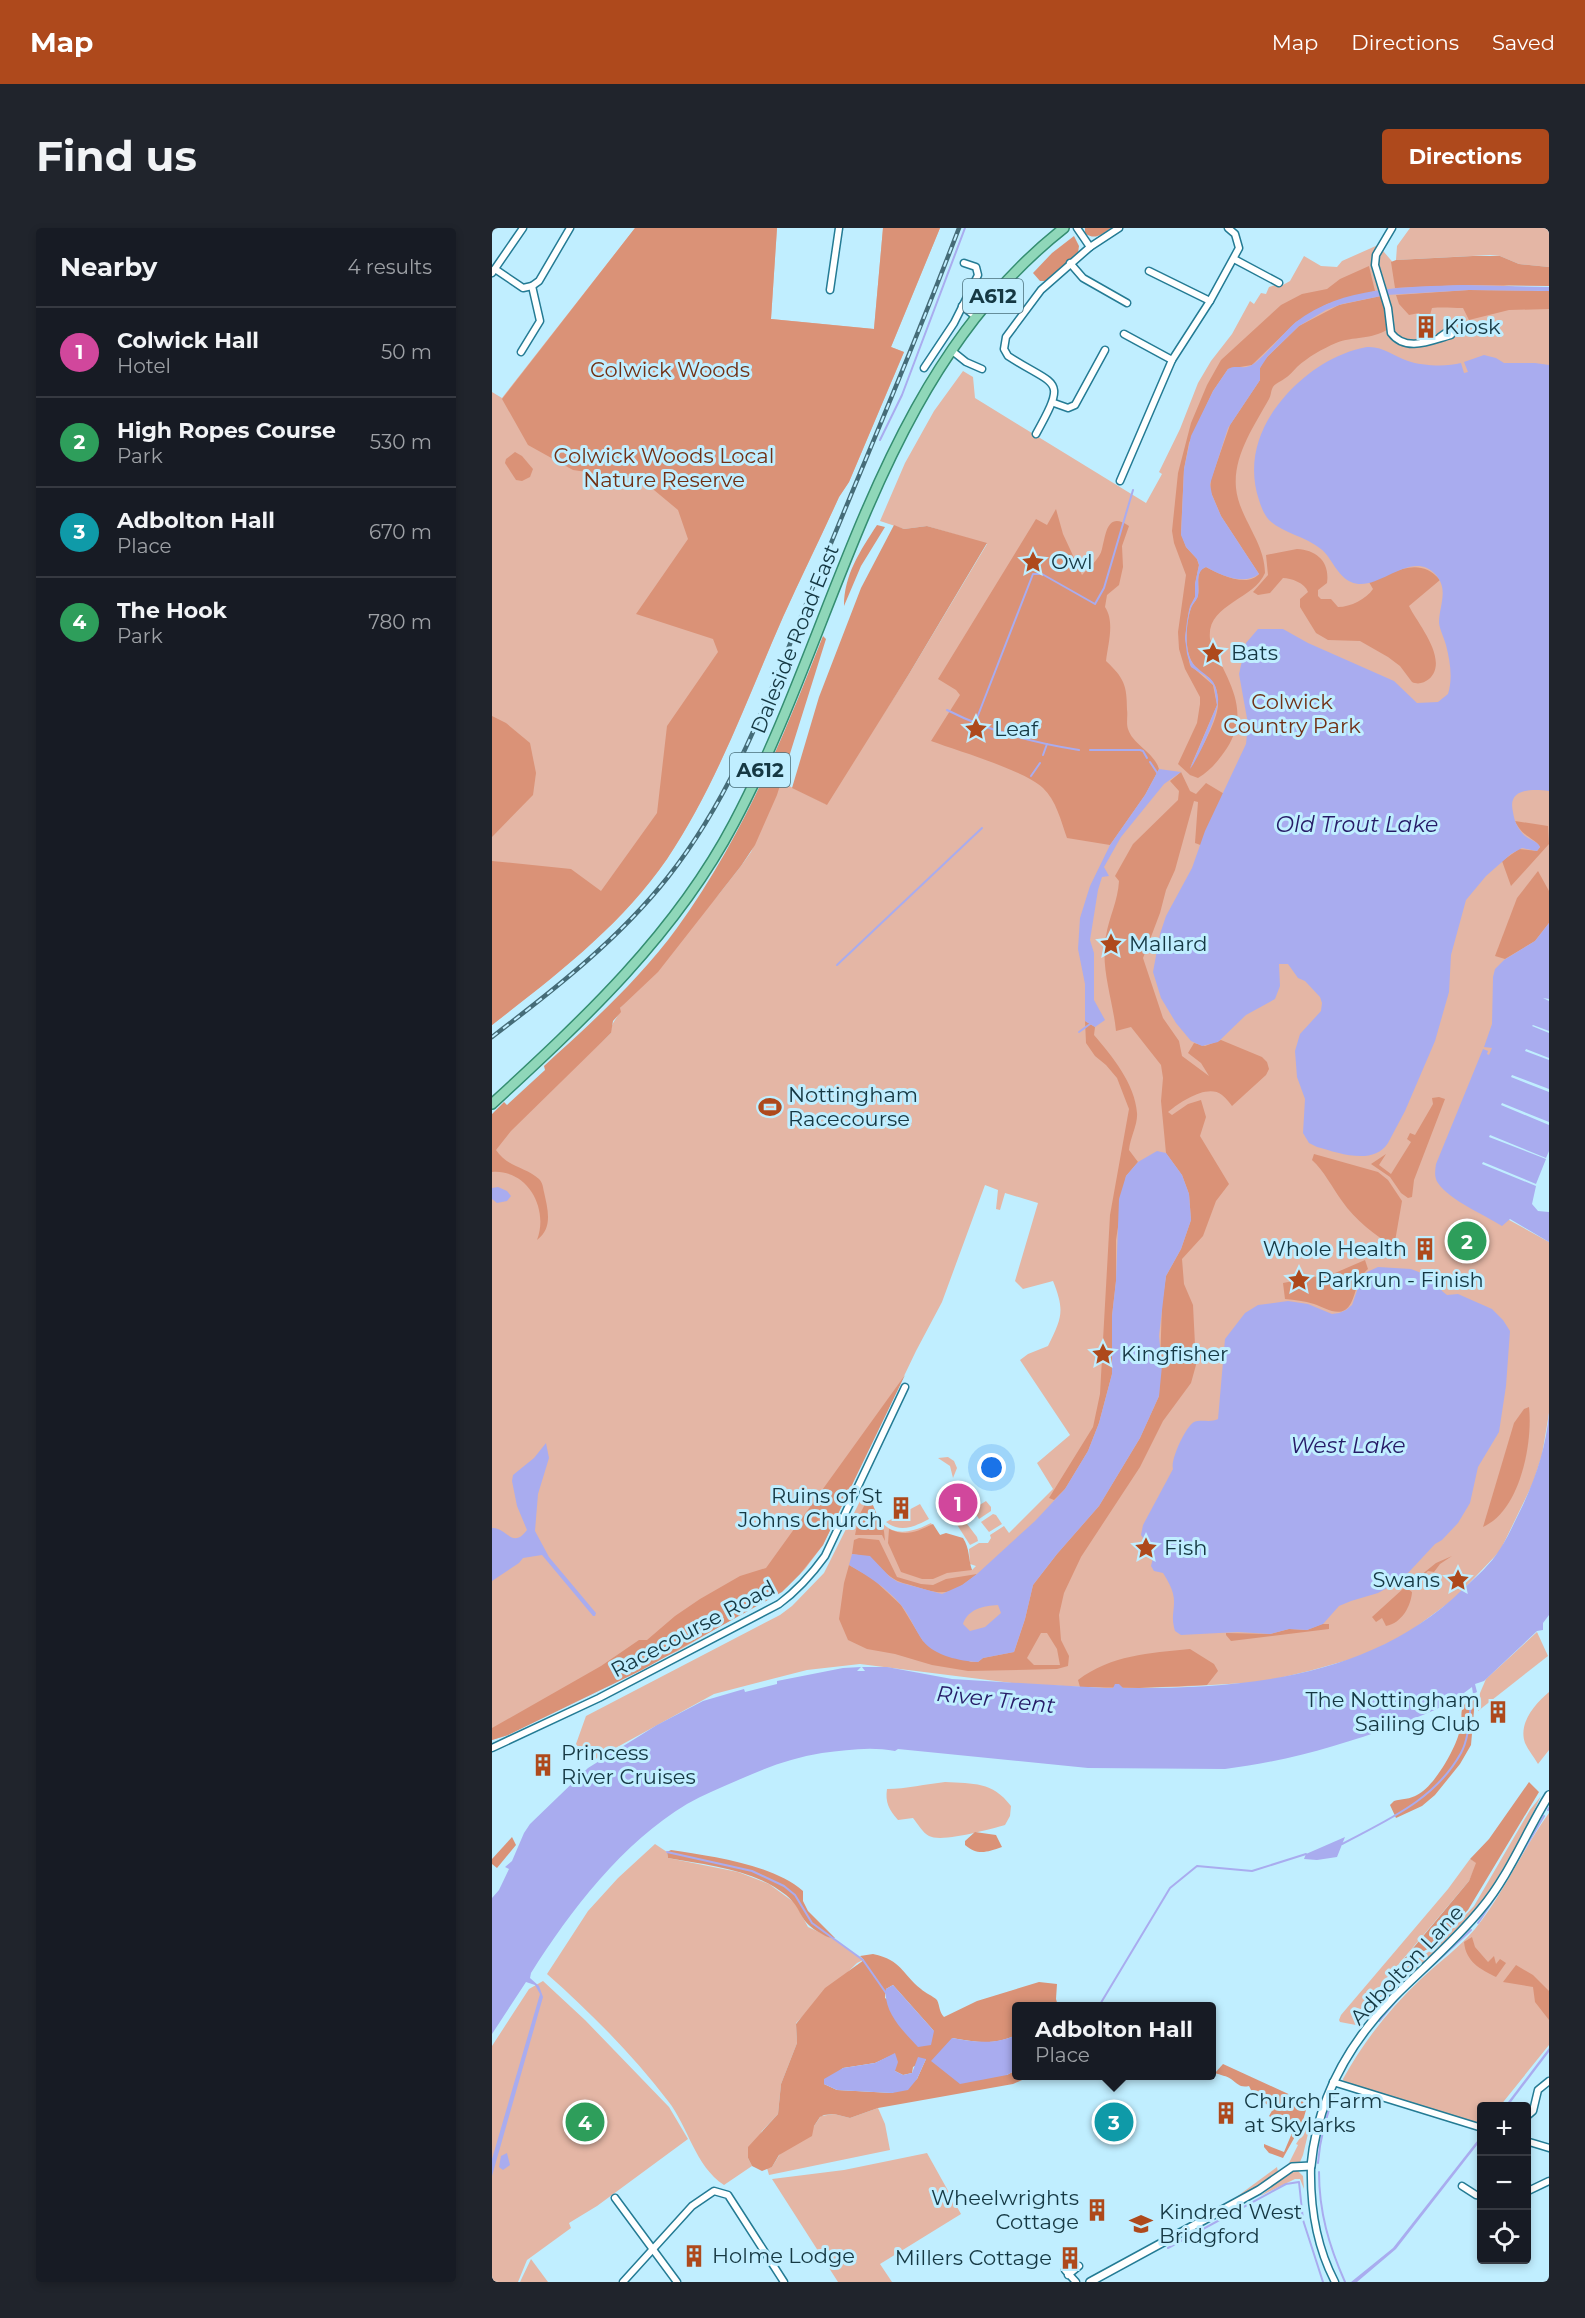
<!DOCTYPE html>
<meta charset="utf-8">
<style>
:root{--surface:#171b24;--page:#20242c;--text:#f1f3f6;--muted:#9ea1a6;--line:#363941;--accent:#ae491c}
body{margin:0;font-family:Montserrat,sans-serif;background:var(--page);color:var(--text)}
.controls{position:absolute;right:18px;bottom:18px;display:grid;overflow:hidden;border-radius:6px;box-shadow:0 3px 9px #0003}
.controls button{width:54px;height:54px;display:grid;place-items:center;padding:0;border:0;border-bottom:2px solid var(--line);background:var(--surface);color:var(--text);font:30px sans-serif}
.you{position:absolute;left:500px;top:1240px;width:21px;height:21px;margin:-15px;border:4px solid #fff;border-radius:50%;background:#1a73e8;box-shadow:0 0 0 9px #1a73e833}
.badge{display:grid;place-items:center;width:39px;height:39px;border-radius:50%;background:var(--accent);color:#fff;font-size:20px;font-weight:700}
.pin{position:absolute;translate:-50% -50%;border:3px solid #fff;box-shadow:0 2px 6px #0006}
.popup{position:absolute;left:520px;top:1774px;width:204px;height:78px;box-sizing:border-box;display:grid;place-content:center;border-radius:6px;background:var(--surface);filter:drop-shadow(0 2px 4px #0005);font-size:20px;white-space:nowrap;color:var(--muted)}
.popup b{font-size:22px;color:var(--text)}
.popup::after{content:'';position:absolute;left:50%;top:100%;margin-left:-12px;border:12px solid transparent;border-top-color:var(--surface)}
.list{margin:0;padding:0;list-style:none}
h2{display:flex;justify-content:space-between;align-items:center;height:78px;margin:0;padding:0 24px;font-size:26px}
h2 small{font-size:20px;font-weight:400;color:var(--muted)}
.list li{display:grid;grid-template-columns:39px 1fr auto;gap:18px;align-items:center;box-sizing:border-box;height:90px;padding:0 24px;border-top:2px solid var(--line)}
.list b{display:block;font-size:22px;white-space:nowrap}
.list p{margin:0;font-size:20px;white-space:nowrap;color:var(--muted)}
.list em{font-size:20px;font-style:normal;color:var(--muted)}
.icon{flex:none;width:33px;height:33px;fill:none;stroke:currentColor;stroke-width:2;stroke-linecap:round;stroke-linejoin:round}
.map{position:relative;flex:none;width:1057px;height:2054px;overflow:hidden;border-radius:6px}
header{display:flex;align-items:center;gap:36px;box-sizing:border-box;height:84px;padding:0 30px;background:var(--accent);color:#fff}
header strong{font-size:28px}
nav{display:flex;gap:33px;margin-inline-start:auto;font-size:21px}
.intro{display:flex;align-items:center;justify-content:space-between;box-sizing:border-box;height:144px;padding:0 36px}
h1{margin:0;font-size:42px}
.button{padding:15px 27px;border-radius:6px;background:var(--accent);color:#fff;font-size:21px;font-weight:700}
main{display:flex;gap:36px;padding:0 36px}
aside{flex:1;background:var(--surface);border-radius:6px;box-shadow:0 3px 9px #0003}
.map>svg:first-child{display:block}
.green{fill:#e4b6a5}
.forest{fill:#da9277;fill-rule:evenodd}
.water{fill:#a9acef;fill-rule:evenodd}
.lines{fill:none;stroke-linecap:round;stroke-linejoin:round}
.stream{stroke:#a9acef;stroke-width:2}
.minor-casing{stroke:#247b94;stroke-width:9}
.tertiary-casing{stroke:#247b94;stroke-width:10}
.primary-casing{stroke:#348e71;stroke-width:12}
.minor{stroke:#fff;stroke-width:6}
.tertiary{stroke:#fff;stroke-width:7}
.primary{stroke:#8fd7b9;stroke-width:9}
.rail-casing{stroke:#456c78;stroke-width:4.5}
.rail{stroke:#c0eeff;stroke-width:2;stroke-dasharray:7;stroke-linecap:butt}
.labels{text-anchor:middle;stroke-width:6;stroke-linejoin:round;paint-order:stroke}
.shield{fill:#c0eeff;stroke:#486f7b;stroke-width:1.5}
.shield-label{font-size:20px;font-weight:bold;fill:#153843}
.poi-label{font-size:21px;fill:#153843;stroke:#c0eeff;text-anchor:start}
.park-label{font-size:21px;fill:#713014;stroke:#c0eeff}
.street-label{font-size:21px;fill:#153843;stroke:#c0eeff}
.water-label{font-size:22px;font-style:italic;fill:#261b67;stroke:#c0eeff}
</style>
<header>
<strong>Map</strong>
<nav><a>Map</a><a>Directions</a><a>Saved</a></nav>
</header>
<div class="intro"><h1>Find us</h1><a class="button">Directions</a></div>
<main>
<aside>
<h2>Nearby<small>4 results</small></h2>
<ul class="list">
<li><span class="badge" style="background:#d1479c">1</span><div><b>Colwick Hall</b><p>Hotel</p></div><em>50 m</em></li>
<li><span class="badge" style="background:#2e9e5b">2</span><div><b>High Ropes Course</b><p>Park</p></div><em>530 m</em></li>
<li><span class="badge" style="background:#0f9aa8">3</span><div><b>Adbolton Hall</b><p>Place</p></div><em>670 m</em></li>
<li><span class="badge" style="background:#2e9e5b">4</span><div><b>The Hook</b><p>Park</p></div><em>780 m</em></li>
</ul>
</aside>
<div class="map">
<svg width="1057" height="2054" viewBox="0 0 1057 2054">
<rect width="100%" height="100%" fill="#c0eeff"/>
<g class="green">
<path d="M143,0H285L279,91L382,101L391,0H448L399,119L412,124L357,254L347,269C329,309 309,349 291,389C255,471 225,556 175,631C129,698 63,748 0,797V164L10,170Z"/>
<polygon points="918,0 1057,0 1057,39 1027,36 1008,28 998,27 904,32 905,18"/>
<path d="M886,17L904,38L1057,65V723L959,960L1057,1014V1185L1050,1227L1041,1255L1008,1323L962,1371L913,1407L867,1429L817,1443L770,1454L685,1459L613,1460L529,1456L368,1436L315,1442L222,1466L98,1534L84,1516L94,1488L288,1387L300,1378L332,1345L376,1257C383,1297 398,1316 439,1295C450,1314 470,1323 480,1342L484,1338L478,1336L477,1321L487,1315H496L499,1310L498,1307L512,1298L517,1305L561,1261L545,1235L578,1207L528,1132L536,1126L556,1118C570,1090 573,1083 561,1053L531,1061L523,1053L546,975L513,965L508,982L504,981L506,962L493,957L450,1074L424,1123L331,1317L313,1341L295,1359L186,1423L136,1445L16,1507L0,1512V917L119,805C118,794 128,789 128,780L227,666L249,638L259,624L289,554L334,576L417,446L495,316L435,298L412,301L388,293L413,235L442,183L471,143L481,149L483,170L654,275L670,246L667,244L688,201L706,155L719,133L740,106L758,73L762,76L769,65L774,66L777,59L786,56L789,58L798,53L812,28L829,38L845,39L850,33Z"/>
<polygon points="456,1229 462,1233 465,1240 461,1250 458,1238 446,1230"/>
<polygon points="494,1273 499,1279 499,1283 487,1291 481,1281"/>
<path d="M428,1276L437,1291C422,1299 408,1305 394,1294Z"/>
<polygon points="501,1286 504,1287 510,1296 497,1304 489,1294"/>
<polygon points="469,1288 485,1309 486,1313 478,1317 462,1292"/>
<polygon points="1045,1404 1056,1428 986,1483 988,1465 994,1451"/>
<path d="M1057,1464V1522L1046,1536C1042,1529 1036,1522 1033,1515C1026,1495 1043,1476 1057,1464Z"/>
<path d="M453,1554C482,1556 500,1553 519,1578L518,1588L513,1597C498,1601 450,1615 437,1608C431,1605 425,1595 421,1590L406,1592C397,1582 393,1574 395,1561C414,1561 434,1556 453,1554Z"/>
<polygon points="1049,1568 1029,1610 990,1676 879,1790 876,1788 872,1793 877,1780 916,1738 942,1720 982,1678 1038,1582"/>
<path d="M1057,1585V1817L1008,1878H990L989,1896L852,1855L851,1851C872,1813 898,1780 929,1751C947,1734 968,1719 983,1701C1012,1665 1030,1622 1057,1585Z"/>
<path d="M163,1616L175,1624L176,1630L246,1644L277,1656L303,1675L316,1699L340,1710L371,1732L365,1735L304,1795L305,1815L289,1856L286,1886L270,1903L256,1930L260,1938L232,1957C203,1938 196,1898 176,1873C141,1827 98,1784 55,1746L96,1683L126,1650Z"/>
<polygon points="978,1631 985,1635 977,1653 868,1782 864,1797 848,1794 847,1792 849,1787 956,1661"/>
<polygon points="51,1753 93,1792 177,1879 196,1911 105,1978 77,1995 79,2000 35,2032 26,2054 0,2054 0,1818 37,1761"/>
<polygon points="386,1880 393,1896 398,1922 277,1947 275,1940 280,1939 288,1926 322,1898 329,1888 342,1886 358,1890"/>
<polygon points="819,1893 811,1927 808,1934 797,1935 806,1917 804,1916"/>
<polygon points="435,1925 469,1986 388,2036 400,2054 346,2054 280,1951 352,1942"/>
<polygon points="785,1939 786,1944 768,1958 743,1970"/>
<polygon points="801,1943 806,1943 811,1948 812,1961 808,1951 803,1951 768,1968"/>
<polygon points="39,2031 56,2054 28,2054"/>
</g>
<g class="forest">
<path d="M143,0H285L279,91L382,101L391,0H448L399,119L412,124L357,254L347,269C329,309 309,349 291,389C255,471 225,556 175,631C129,698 63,748 0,797V633L79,641L109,663L165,585L175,498L226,424L221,411L144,386L196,311L186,282L150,252L81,242L36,217L10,171Z"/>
<path d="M593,0H619C610,6 603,13 593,5Z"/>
<polygon points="582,8 587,18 586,25 553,53 548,53 541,45 560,25"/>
<polygon points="981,28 1008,28 1027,36 1057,39 1057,58 973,57 903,60 899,34 904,32"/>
<path d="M877,38L883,63L835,76L804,94L760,137L736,141L721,163L697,215L692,241L689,305L694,319L705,331L707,337L703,356V369L697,382L693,410L698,437L721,457L725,477L698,540C707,525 727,491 726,474C725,444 710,452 700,434C692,420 694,394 699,380C701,375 705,372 706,367C708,358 702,343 714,339C727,346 755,360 767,346L729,288L718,262L719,251L738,197L768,152V140L772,132L807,98L847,77L889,68L896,93V101C880,112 861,108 844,115C830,121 816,129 805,139C801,143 797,148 792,151C790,153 786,154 784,156C778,160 780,166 777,171C762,198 741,228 744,260C747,290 773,314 773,345C762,372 714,376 718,411C732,449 761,479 735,520C727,532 719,542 706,550L698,547L686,536L705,495L708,476V469L693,441L687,421L686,404L694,347L682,315L680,303L686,245L699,195L715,157L729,132L789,77L810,66L835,61L848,51Z"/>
<path d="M977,62L1057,63V81L1017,82L977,92L971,80C960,80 951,79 940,80L938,87L930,89L927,85L917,87L907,76L904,67Z"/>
<polygon points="23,224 30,228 41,241 38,249 30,253 24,252 13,235 14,231"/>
<path d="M564,281L571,306L590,347C596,340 608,331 610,321C614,306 615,283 637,298L630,318L631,339L627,357L615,367L613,379C623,394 616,416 614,433C632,450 635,457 635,482C636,487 634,495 636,501C641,517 662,524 667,541L653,567L618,617L575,610C569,593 564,572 551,560C529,541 469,524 439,513L468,467L464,462L446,451L544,291L555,297Z"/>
<path d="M385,297L393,299L369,338L352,378C352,347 368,323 385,297Z"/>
<polygon points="402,297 412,301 435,298 495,315 417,446 335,577 300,560 327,469 369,360"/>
<path d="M805,321C825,322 838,334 835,355L826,362V368L829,371H839L846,379C859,379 874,371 881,361L877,354C901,345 927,327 948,352L917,378C925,395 958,432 937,451C932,455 926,457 920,454L908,438L896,429L868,413L836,412L824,405L808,379V371L816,364C813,355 799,350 791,350L778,365L766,367L761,364L776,347L774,327Z"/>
<path d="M331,408L334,411L285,567L263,617L249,638L166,744L128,780L129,784L121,793L119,805L19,903L4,922C15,939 34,939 47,951C51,955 51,960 52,964C56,982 61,1000 45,1012C57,981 36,941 0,944V886L12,874L15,877L53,842L52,838C99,795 147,752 185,700C251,609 290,512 331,408Z"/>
<polygon points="0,488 14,495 38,515 44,545 41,567 0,609"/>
<path d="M689,544L698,563L704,566L714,555L734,567L711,618L703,615L706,574L702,573L683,642L674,662L668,685L651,730L671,790L687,813L690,828L717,848L709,835L696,825L702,815L713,818L729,812L770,829L775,834L777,841L774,847L740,878C737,874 734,870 730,867C716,856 691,872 676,884L680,887L696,876L709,872L714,889L708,908L737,956L724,973L711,1008L690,1031L692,1056L701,1077L704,1137L699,1155L671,1193L648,1239L589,1329L572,1365L567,1387L569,1412L577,1428L576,1438L565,1441L476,1443L440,1437L403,1426L375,1421L356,1412L347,1391L352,1355L357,1337L380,1350L409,1377L431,1413L479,1434H486L491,1430L522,1424L533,1391L541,1357L565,1326L607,1278L648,1210L667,1168L670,1076L674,1048L689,1021L699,992L697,966L690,947L674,925L669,873L671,850L669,837L639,799L624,803C621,772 608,740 614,708C617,689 626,673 627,653L623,648L641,616L686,572L687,563L678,553ZM549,1405H555L565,1421L568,1437H542L535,1430Z"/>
<path d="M1023,593L1056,598L1057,616L1019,658L1010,633L1027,621L1045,623L1048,619C1043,610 1030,609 1023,593Z"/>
<polygon points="1046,643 1057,663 1057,695 1043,713 1013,731 1003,728 1025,670"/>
<path d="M593,793L603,799L602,807C620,828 643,856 645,885C646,896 638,910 637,922L646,934L634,948L624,1012V1053L620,1088V1146L607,1195L596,1223L573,1261L562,1272L557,1270L601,1199L608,1166L618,987L637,881L625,850L614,837L603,828L594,815Z"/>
<polygon points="947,869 953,871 922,952 920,969 916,970 909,965 898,949 879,936 894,926 887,937 899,946 919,914 915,911 918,905 923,907 941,876 940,870"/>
<path d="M822,926L886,944L896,952L910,973L902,1019C883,1007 863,992 850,973C840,959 832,943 820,932Z"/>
<path d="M873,1032L876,1041C865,1050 865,1063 859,1075C850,1092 834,1080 822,1076C812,1073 803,1072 793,1071L791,1055L843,1045Z"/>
<polygon points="413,1147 331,1317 308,1346 290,1364 150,1442 16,1507 0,1512 0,1500 109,1438 147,1412 155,1412 183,1388 208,1371 248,1348 274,1340"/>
<path d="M1037,1179C1041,1215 1028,1283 991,1299L1022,1195L1032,1181Z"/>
<polygon points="377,1268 392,1303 393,1313 390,1307 363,1307 367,1288"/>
<path d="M441,1296L448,1307L454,1305L471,1310C478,1321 476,1330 480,1342L455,1345L441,1351H430L409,1344L396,1315L397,1301C414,1309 424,1304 441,1296Z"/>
<path d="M367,1310L387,1312L405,1349L429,1356L441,1357L454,1351L485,1346C461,1365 455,1369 425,1359C416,1356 407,1355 399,1349C380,1335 387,1330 360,1326L362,1312Z"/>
<polygon points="960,1328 948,1336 942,1344 936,1343 923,1357 918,1356 944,1335"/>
<path d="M913,1359L920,1364C919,1378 910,1395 894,1398L890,1390L884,1394L880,1389Z"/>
<polygon points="830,1396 837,1396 837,1401 739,1413 734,1407 734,1405 778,1406 797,1401 815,1402"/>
<path d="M698,1421L722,1436L726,1443L715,1457L647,1460L588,1459L586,1452C619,1427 657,1425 698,1421Z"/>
<path d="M977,1470L983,1471L979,1517L968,1536L943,1567L930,1578L904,1590L898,1577L902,1573C909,1571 919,1571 925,1567C942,1559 965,1519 968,1501C972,1485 965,1485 977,1470Z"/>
<polygon points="1037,1554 1047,1564 976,1682 941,1718 907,1737 977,1653 984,1635 978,1631 997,1611"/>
<path d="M483,1604L504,1607L510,1619C495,1624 486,1628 473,1617V1613Z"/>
<polygon points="20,1609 24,1617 5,1640 0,1636 0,1631"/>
<path d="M179,1622C218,1628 280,1636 311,1663V1673L316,1683L343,1710C338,1710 335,1709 330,1706C305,1693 312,1682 294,1667C262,1641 214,1637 176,1630L175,1624Z"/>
<path d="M980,1709L983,1719L996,1734L1002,1728L1004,1736L1008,1731L1014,1735L1004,1749C988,1741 974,1734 972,1714Z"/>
<path d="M381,1726C411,1733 408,1744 429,1761C433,1765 441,1768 445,1772C448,1778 447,1784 452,1789L485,1773L547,1754L565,1756L564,1771L566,1778H524V1807C502,1818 483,1814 460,1810L515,1847L524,1842V1848H539L521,1856L386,1880L358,1890L342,1886L332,1887L328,1889L322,1898L320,1908L287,1927L280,1939L270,1943L260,1938L256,1930V1919L286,1886L289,1856L305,1815L304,1796L333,1760L372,1732L368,1728ZM401,1757L442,1803L393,1770L394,1761ZM403,1826V1843L411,1847L420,1845L421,1839L434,1831L425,1851L400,1865L345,1862L332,1856L351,1840L383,1835Z"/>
<polygon points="1024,1737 1041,1747 1057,1763 1057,1792 1043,1774 1041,1759 1011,1754"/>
<path d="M731,1836L816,1875L810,1896L791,1930L777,1925L772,1919V1916L792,1924L800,1905L777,1888L781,1881L761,1866L757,1858C748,1860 746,1856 739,1851C735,1848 728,1847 723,1845Z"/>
</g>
<g class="water">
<path d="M971,57L1057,59V63L977,62L894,67L850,76L834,82L807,98L776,128L768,140V152L736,200L718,256L720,267L729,288L767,346C752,358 728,347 714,339C702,344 708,358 706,368C705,372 701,375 699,380C694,395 691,426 703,438C716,450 724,450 726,470C728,484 706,531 698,541L725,477L722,458L713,448L699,439L695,426L693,410L695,393L698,378L703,369V356L707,337L705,331L694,319L689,307L692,241L699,208L721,163L736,141C743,137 750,141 758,138C769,133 792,104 804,94C850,58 915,59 971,57Z"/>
<path d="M875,119C891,118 901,128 916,133C930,138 955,139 969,135L972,145L976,144L972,134L992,127L1004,130L1012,135H1043L1057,137V563C1040,561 1015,560 1021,584C1022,592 1025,599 1031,606C1036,612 1046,613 1048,619L1045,623L1030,620L1019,626L994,648L974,672L959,727L957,764L943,813L913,883L896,915C881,938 847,925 825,919L817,915L811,905L813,871L805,849L803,823L808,806L829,783L830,775L828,769L813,753L806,750L796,736H787L788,758L783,771L754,787L726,814L710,818L699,813L684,795L669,770L661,744L668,706L674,688L700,640L713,603L754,516L756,496L747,446L754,415L766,401H791L816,415L902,453L925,475L946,474L956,466C961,450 958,433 954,417C952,410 948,402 947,395C947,378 957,362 944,347C919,319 886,366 859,354C845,348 840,330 829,321C813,308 791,305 777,292C772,286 769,279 767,272C754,233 768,196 794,167C816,143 843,125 875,119Z"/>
<polygon points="667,541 689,544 672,556 629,609 612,639 617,648 610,649 606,662 598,712 602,725 602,772 613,792 603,799 593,793 593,756 586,721 588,690 598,658 618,617 653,567"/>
<path d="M1057,695V771L1051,770L1057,773V803L1041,797L1040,798L1057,805V830L1034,821L1033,823L1057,832V861L1020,847L1019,849L1057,864V894L1010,875L1009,877L1057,897V923L1054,930L998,907L997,909L1054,931L1044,956L991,934L990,936L1044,958L1040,976L1046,983L1057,984V1014L1018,991L1010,998C993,987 957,972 946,955C942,949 943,943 944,936L991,821L996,823L995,826L997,827L1000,820L992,819L1000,796L1001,749L1003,741L1012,732L1043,713Z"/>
<path d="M665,923L674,925L690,947L697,966L699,992L689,1021L674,1048L667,1108L670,1138L667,1168L648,1210L607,1278L565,1326L541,1357L533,1391L522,1424L491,1430L486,1434C468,1433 443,1428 431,1413C423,1402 418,1388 409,1377C395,1360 376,1348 357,1337L360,1326L378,1328L398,1349L406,1354L450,1366L470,1357L485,1346L543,1293L573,1261L596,1223L607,1195L620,1146V1088L624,1053L627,971L634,948L646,934ZM506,1377L509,1385L493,1399L478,1403L471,1396C476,1381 491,1378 506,1377Z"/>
<polygon points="6,959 15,963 19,968 15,973 5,975 0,971 0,960"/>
<path d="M886,1039L919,1041L945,1051L950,1063L955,1067L966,1066L1000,1081L1011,1092L1018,1103L1014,1158L1007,1204L986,1239L978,1275L966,1295L950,1312L943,1316L917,1344L897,1359L886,1365L859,1373L847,1378L831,1396L815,1402L797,1401L778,1406L746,1404L689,1407L683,1403C679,1389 682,1386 682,1373C682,1363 676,1353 671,1345L662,1343L659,1338L662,1326L649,1307L651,1297L681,1241C678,1232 694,1198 702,1194C710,1191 718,1195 726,1191L733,1111L753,1085L766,1077L796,1073L816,1076L840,1086L847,1085L854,1082L860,1077L868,1054L875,1044Z"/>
<path d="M1057,1185V1387L1051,1395V1402L1045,1403L992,1453L983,1456L985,1464L981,1466L980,1459C956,1478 930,1488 902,1498C847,1518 791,1534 733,1541L596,1540L406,1521L403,1523C378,1518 355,1522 330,1525C299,1530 273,1540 244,1553C228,1560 211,1567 195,1576C131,1614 78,1683 39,1745L38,1750L47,1758L51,1769L0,1948V1931L48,1766L43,1757L34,1754L0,1806V1670L7,1662L17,1641L13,1639L20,1633L32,1605L38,1596L96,1540L165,1497L211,1473L252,1461L253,1464L285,1456V1453L351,1440L369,1439L365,1443H373L370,1439H395L460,1451L613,1460H621L623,1456H627L631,1460C752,1461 880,1450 971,1361C984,1349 999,1336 1008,1321C1016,1309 1021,1297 1027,1285C1043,1253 1054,1220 1057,1185Z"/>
<path d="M54,1215L57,1230L46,1266L43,1303L57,1329L104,1385L103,1388H101L50,1327L31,1330L27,1335L0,1353V1300C15,1299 20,1322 35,1302L25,1278L20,1253L21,1247L42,1230Z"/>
<polygon points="853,1609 845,1629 825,1632 812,1631 814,1626"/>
<path d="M401,1757L442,1803L439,1817L426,1819C412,1804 391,1784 394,1761Z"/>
<path d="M524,1807V1842L515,1847L468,1856L439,1833L460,1810C483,1814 503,1817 524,1807Z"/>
<polygon points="1057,1820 1057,1824 1016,1878 1013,1878"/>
<polygon points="403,1825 406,1834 403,1843 411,1847 420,1845 426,1829 434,1831 425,1851 416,1862 400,1865 345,1862 332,1856 332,1851 351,1840 383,1835"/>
<polygon points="989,1908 989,1912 904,2021 865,2054 859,2054 901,2020"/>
<polygon points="15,1925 18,1937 11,1942 7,1939 9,1928"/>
</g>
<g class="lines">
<g class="stream">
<polyline points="388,212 410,167 473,0"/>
<path d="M455,482C496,503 542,515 587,522"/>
<polyline points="483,495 541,346 550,346 603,376 612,360 641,262"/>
<polyline points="598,522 648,522 651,523 655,530"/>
<polyline points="551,527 555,516"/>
<polyline points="658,534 666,546"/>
<polyline points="539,548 548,535"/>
<polyline points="345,737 490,600"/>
<polyline points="587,804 598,796"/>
<polyline points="1056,1582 1057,1580"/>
<path d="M850,1616C895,1592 943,1572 969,1525C977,1510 977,1492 979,1475"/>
<polyline points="175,1624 260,1643 292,1658 303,1667 320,1695 371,1732 394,1765"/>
<polyline points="986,1695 1006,1665 1052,1588"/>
<polyline points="913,1763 979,1702"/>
<polyline points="607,1778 678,1660 705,1638 760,1643 814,1626"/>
<polyline points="887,1793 909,1767"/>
<path d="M826,1935C828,1909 834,1887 844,1863"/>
<path d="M827,1944C827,1984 837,2018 853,2054"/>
<polyline points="676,2020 794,1956 807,1954 811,1992 831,2054"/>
</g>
<g class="minor-casing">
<g id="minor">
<polyline points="585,0 598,19"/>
<path d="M900,0L884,27L883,37L896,80L899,105C914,125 940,112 959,107"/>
<polyline points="742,31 787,55"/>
<polyline points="578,35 591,50 635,75"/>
<polyline points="3,41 31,60 40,58 47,53 78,0"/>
<polyline points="657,43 718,73"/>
<polyline points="0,45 31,0"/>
<polyline points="338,62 347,0"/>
<polyline points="470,78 484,89"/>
<polyline points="632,106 680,132"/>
<polyline points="948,109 958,102"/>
<polyline points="459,122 474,134 490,141"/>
<polyline points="29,124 48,93 40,58"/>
<polyline points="432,140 462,95 486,47 484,39 472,35"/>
<polyline points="562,175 576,180 583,177 613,122"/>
<path d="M544,206C576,148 565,160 516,128L512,121L514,109L549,62L598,19L627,0"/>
<polyline points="628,253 680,132 718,73 747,20 743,6 736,0"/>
<path d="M0,1520L107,1470L287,1376C306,1362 320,1346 333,1328L413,1159"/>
<polyline points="841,1854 990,1900"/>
<polyline points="1034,1889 1041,1883 1046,1862 1057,1853"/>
<polyline points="1034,1913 1057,1920"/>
<path d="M819,1938C818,1979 824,2018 843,2054"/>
<polyline points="970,1958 984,1967 990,1968"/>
<polyline points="1034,1964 1057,1953"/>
<polyline points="123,1970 185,2054"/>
<polyline points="573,2042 584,2054"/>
<polyline points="576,2047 587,2038"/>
<polyline points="131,2054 200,1978 222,1963 236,1967 292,2054"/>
</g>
</g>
<g class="tertiary-casing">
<path id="tertiary" d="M598,2054L767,1962L800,1939L819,1938C825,1873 856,1816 902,1769C931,1740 963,1713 989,1681C1017,1648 1034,1604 1057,1567"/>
</g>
<g class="primary-casing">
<path id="primary" d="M0,876C92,791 183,707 242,595C348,395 385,147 572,0"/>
</g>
<use href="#minor" class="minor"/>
<use href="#tertiary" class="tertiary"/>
<use href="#primary" class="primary"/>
<g class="rail-casing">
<path id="rail" d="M0,809C63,761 127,711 176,649C244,563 280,459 321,359C370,239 421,121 467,0"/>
</g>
<use href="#rail" class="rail"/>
</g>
<defs>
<g id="building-bare" transform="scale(1.8)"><path d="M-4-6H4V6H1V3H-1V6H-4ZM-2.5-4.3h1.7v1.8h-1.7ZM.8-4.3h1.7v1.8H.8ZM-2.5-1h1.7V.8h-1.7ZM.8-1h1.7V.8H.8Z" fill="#ae491c" stroke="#c0eeff" stroke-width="2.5" paint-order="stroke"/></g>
<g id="sight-bare" transform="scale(1.8)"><path d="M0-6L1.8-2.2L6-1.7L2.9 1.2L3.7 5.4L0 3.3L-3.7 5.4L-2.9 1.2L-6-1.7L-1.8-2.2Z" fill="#ae491c" stroke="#c0eeff" stroke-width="2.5" paint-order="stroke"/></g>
<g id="stadium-bare" transform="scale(1.8)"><path d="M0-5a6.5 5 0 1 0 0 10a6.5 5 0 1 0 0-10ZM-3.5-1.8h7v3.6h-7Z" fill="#ae491c" stroke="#c0eeff" stroke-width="2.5" paint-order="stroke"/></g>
<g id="school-bare" transform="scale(1.8)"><path d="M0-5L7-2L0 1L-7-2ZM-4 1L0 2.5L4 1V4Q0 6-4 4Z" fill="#ae491c" stroke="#c0eeff" stroke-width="2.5" paint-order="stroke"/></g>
</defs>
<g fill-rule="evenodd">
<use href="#building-bare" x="934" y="99"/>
<use href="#sight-bare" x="541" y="334"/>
<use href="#sight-bare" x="721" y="425"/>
<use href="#sight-bare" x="484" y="501"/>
<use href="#sight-bare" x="619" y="716"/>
<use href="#stadium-bare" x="278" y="879"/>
<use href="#building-bare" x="933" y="1021"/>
<use href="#sight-bare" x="807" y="1052"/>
<use href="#sight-bare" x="611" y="1126"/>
<use href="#building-bare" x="409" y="1280"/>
<use href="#sight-bare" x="654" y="1320"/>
<use href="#sight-bare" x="966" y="1352"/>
<use href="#building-bare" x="1006" y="1484"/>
<use href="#building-bare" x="51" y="1537"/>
<use href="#building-bare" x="734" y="1885"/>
<use href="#building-bare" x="605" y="1982"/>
<use href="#school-bare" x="649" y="1996"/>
<use href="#building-bare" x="202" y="2028"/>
<use href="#building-bare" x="578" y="2030"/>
</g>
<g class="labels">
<g class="shield">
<rect x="471" y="51" width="60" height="34" rx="4.5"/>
<rect x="238" y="525" width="60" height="34" rx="4.5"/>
</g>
<g class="shield-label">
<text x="501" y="75">A612</text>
<text x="268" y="549">A612</text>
</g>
<g class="poi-label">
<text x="952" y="106">Kiosk</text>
<text x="559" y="341">Owl</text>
<text x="739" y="432">Bats</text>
<text x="502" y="508">Leaf</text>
<text x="637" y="723">Mallard</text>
<text x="296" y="874">Nottingham<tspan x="296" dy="24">Racecourse</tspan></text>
<text x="915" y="1028" text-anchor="end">Whole Health</text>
<text x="825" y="1059">Parkrun - Finish</text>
<text x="629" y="1133">Kingfisher</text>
<text x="391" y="1275" text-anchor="end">Ruins of St<tspan x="391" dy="24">Johns Church</tspan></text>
<text x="672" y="1327">Fish</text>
<text x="948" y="1359" text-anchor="end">Swans</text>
<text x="988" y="1479" text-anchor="end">The Nottingham<tspan x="988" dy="24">Sailing Club</tspan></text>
<text x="69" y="1532">Princess<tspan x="69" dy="24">River Cruises</tspan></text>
<text x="752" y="1880">Church Farm<tspan x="752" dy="24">at Skylarks</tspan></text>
<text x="587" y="1977" text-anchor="end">Wheelwrights<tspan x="587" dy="24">Cottage</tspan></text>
<text x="667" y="1991">Kindred West<tspan x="667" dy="24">Bridgford</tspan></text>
<text x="220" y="2035">Holme Lodge</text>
<text x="560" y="2037" text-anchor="end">Millers Cottage</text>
</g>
<g class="park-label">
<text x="178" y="149">Colwick Woods</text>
<text x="172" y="235">Colwick Woods Local<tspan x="172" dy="24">Nature Reserve</tspan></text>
<text x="800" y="481">Colwick<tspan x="800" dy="24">Country Park</tspan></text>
</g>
<g class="street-label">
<text transform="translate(303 411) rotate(-68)" y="7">Daleside Road East</text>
<text transform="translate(201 1401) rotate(-28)" y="7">Racecourse Road</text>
<text transform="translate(915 1737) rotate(-47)" y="7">Adbolton Lane</text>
</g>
<g class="water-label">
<text x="865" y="604">Old Trout Lake</text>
<text x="856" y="1225">West Lake</text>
<text transform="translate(504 1471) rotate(6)" y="8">River Trent</text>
</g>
</g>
</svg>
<div class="controls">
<button>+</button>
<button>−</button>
<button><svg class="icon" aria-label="locate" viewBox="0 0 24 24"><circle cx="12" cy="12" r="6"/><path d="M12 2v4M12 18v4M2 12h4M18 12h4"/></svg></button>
</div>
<div class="you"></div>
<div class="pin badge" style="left:466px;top:1275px;background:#d1479c">1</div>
<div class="pin badge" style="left:975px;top:1013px;background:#2e9e5b">2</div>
<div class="pin badge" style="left:622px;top:1894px;background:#0f9aa8">3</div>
<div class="popup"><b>Adbolton Hall</b>Place</div>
<div class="pin badge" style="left:93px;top:1894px;background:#2e9e5b">4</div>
</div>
</main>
